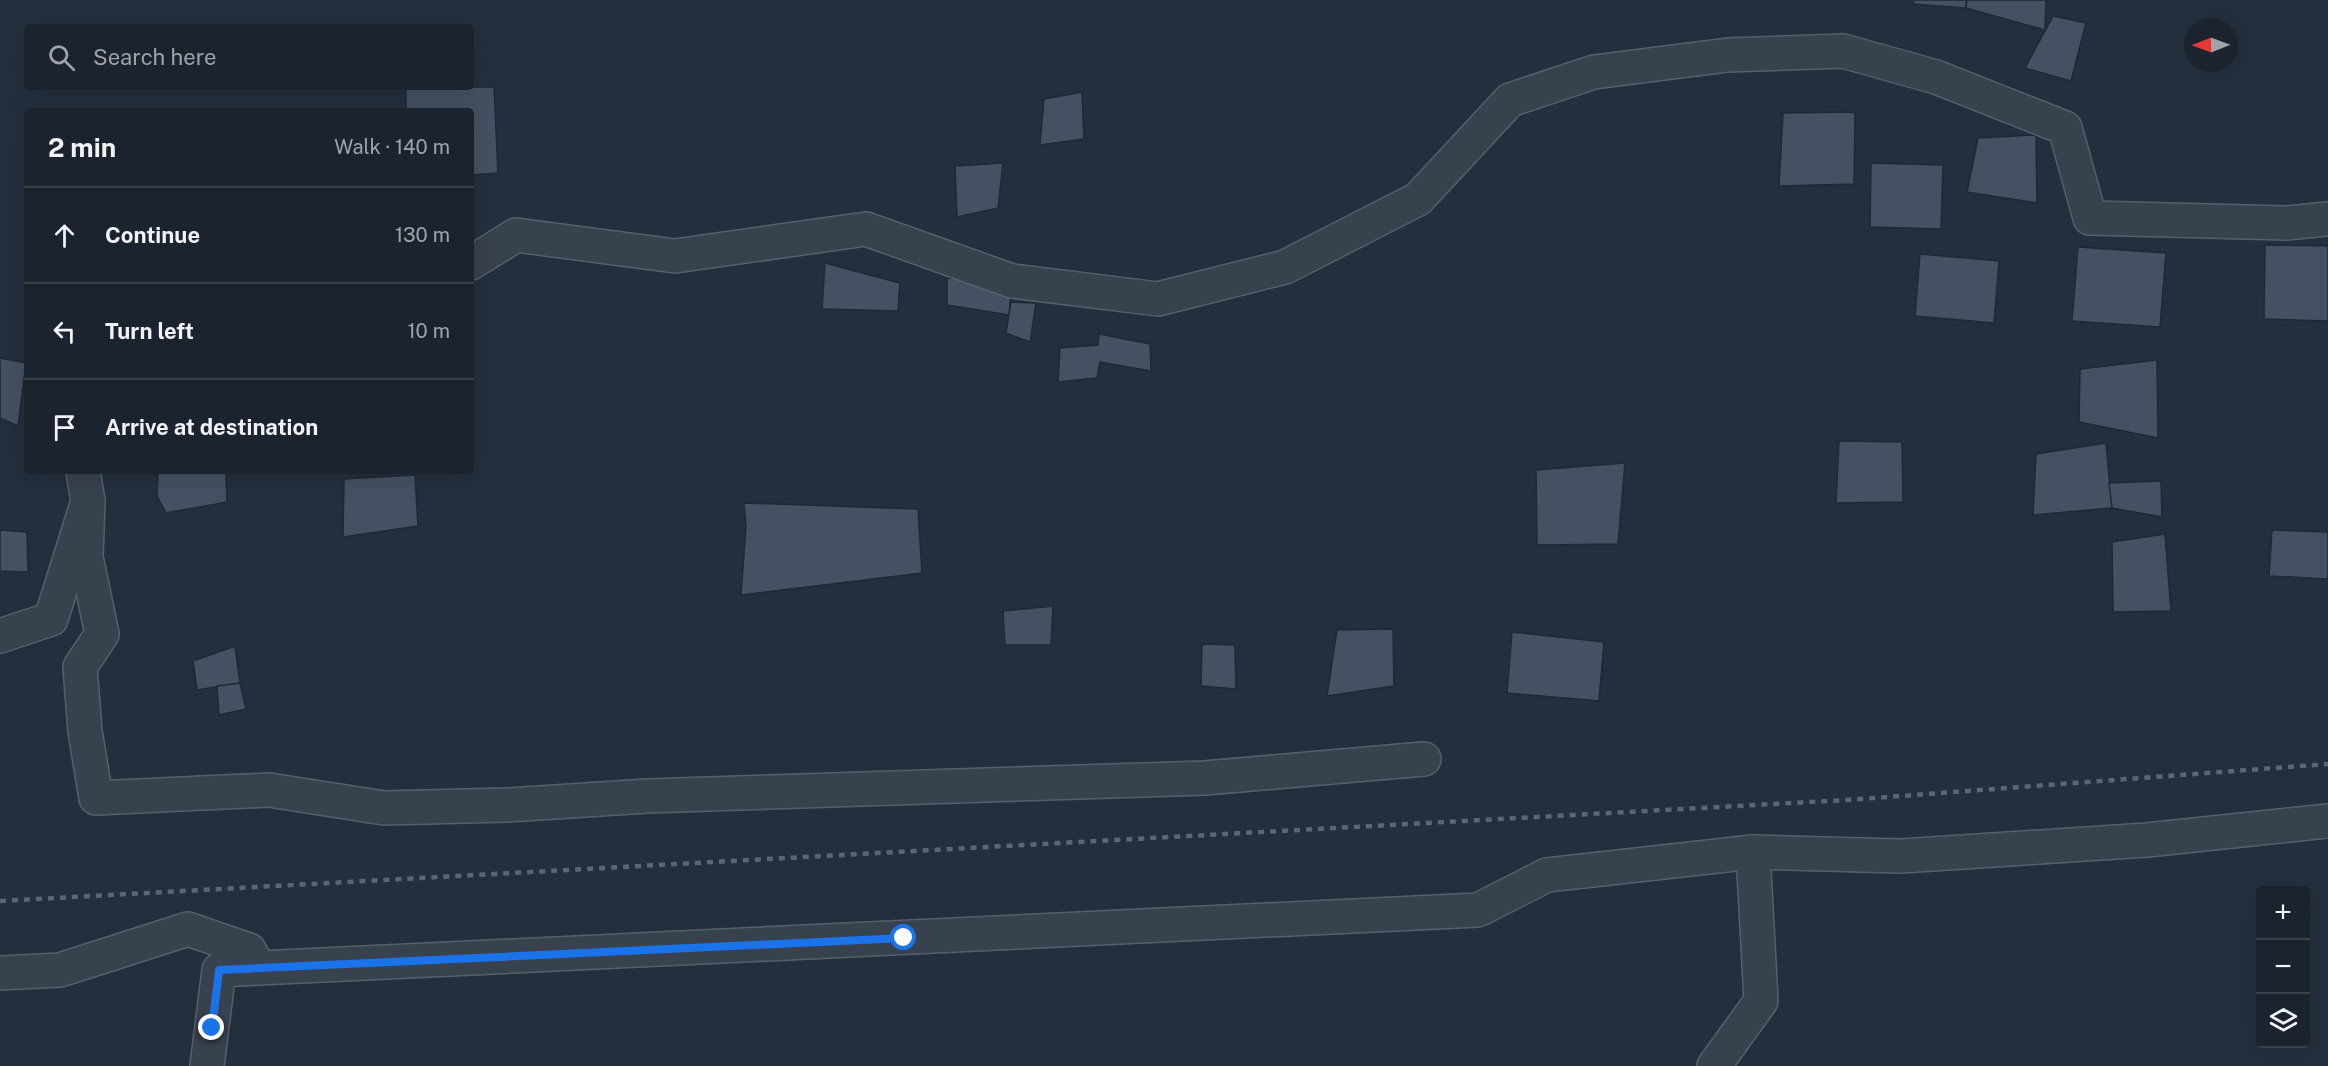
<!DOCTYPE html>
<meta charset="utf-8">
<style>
:root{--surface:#1b232e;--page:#242b36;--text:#f1f3f6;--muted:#a0a4aa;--line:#39404a}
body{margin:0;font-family:"Public Sans",sans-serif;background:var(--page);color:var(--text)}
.controls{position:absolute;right:18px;bottom:18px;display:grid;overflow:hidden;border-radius:6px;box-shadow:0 6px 24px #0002}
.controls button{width:54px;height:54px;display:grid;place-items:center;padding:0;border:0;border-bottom:2px solid var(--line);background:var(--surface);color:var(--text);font:30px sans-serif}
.compass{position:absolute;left:2184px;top:18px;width:54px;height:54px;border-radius:50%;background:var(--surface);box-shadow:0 6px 24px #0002;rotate:269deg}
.stop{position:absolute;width:18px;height:18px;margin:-14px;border:4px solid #1a73e8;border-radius:50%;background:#fff}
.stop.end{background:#1a73e8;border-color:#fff;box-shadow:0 2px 6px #0008}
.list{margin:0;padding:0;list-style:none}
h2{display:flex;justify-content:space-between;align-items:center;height:78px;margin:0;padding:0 24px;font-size:26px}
h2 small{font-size:20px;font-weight:400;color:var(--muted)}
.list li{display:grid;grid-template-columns:39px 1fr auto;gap:18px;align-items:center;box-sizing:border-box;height:96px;padding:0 24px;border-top:2px solid var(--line)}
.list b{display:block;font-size:22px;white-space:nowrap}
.list em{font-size:20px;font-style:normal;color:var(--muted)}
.icon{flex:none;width:33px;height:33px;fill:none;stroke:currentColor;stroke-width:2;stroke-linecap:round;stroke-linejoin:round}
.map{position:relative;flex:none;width:2328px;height:1066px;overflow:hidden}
.search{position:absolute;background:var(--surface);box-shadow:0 6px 24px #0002;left:24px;top:24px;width:450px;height:66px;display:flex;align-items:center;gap:15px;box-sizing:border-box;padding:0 21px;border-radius:6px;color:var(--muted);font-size:22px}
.panel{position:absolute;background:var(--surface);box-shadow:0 6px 24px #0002;left:24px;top:108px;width:450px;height:366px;border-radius:6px}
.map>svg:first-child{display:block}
.building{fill:#455162;stroke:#1f2835;stroke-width:1.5}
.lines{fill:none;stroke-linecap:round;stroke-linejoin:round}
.minor-casing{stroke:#565f6c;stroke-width:36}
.minor{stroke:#38414e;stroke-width:33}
.rail{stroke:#5a6575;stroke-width:4.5;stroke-dasharray:6 6;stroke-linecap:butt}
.route{stroke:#1a73e8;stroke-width:8}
</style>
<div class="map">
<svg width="2328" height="1066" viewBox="0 0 2328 1066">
<rect width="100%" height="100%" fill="#242f3e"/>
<g class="building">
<polygon points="1914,0 1966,0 1966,8 1913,4"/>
<polygon points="1967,0 2046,0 2045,30 1966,8"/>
<polygon points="2053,16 2086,23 2071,81 2025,68"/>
<polygon points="406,87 494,87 498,173 471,175 471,111 406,111"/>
<polygon points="1082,92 1084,139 1040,145 1044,99"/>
<polygon points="1855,112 1854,184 1779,186 1783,113"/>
<polygon points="2036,135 2037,203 1967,192 1978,138"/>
<polygon points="1003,163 998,208 957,217 955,166"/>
<polygon points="1871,163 1943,165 1941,229 1870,227"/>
<polygon points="2265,245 2328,246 2328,321 2264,319"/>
<polygon points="2078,247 2166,253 2160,327 2072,321"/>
<polygon points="1920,254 1999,261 1994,323 1915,316"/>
<polygon points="825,263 900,283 898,311 822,309"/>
<polygon points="947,278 1012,281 1009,315 947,305"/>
<polygon points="1011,302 1036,303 1030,342 1006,333"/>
<polygon points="1099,334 1150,344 1151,371 1100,362 1097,378 1058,382 1060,348 1098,345"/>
<polygon points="0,358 26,363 18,426 0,418"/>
<polygon points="2157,360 2158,438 2079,422 2080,369"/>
<polygon points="1839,441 1902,442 1903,502 1836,503"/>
<polygon points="2106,443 2112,508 2033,515 2036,454"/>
<polygon points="1625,463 1618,544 1537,545 1536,470"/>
<polygon points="158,471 226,471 227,502 166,513 157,496"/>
<polygon points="415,475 418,526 343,537 344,479"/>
<polygon points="2161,481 2162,517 2112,508 2109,483"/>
<polygon points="744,503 918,509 922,573 741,595 746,526"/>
<polygon points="0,530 27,532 28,572 0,571"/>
<polygon points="2272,530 2328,532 2328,579 2269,576"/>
<polygon points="2165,534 2171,611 2113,612 2112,542"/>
<polygon points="1053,606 1051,645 1005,645 1003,611"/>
<polygon points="1393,629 1394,686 1327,696 1337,630"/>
<polygon points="1512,632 1604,642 1599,701 1507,693"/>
<polygon points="1202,644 1235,645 1236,689 1201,686"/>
<polygon points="235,646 240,683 197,690 193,661"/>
<polygon points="240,683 246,709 219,715 217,686"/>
</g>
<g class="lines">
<g class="minor-casing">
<g id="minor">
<polyline points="471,263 516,235 675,256 866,229 1012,281 1158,299 1285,267 1418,199 1510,100 1594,72 1728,55 1843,51 1936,77 2065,128 2090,218 2286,223 2328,219"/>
<polyline points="88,501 86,557 102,634 80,667 85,731 96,798 269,790 384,808 507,805 647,796 1205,778 1424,759"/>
<polyline points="0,636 51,619 88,501 83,471"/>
<polyline points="0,973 60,970 188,929 249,950 259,968"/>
<polyline points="207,1066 219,970 1478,910 1547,875 1753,852 1901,856 2147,840 2328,821"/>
<polyline points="1714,1066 1761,1001 1753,852"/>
</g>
</g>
<use href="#minor" class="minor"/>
<polyline class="rail" points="0,901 1847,800 2328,764"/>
</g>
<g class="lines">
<polyline class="route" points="212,1028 219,970 904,938"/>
</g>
</svg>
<div class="controls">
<button>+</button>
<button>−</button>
<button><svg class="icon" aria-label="layers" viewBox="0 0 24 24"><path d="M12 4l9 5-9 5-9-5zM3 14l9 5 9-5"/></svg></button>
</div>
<svg class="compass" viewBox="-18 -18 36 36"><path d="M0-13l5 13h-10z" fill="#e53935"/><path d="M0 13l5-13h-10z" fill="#a0a4aa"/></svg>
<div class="stop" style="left:904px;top:938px"></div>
<div class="stop end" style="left:212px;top:1028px"></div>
<div class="search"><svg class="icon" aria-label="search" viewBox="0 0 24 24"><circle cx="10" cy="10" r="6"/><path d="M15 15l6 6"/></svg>Search here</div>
<section class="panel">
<h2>2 min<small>Walk · 140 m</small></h2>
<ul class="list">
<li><svg class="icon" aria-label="ahead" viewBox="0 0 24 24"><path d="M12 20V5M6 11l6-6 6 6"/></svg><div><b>Continue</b></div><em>130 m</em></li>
<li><svg class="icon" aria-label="left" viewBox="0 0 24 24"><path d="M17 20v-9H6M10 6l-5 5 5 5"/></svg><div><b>Turn left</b></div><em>10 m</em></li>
<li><svg class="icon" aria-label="arrive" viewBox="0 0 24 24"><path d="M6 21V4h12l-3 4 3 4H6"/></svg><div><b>Arrive at destination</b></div></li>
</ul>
</section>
</div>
